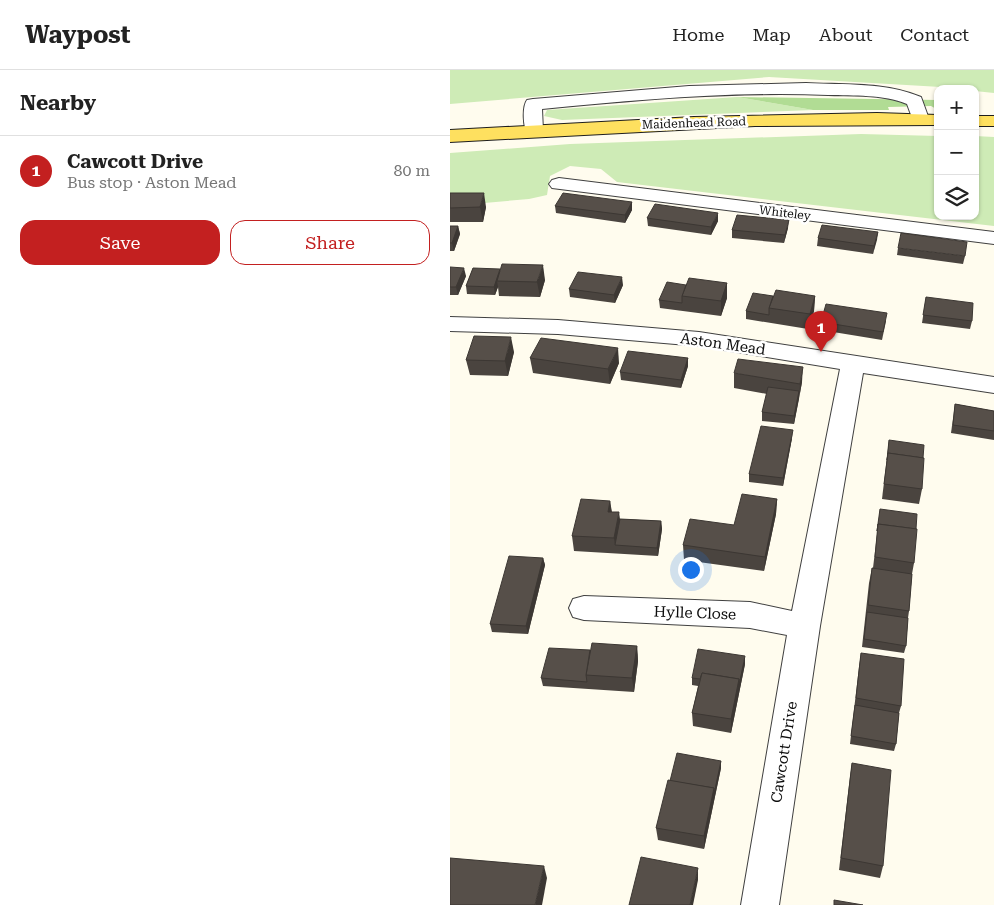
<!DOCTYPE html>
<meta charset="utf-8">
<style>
:root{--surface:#fff;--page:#f2f2f2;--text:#222;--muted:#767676;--line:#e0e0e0;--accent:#c32020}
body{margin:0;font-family:"Roboto Serif",serif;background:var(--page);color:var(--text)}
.controls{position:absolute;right:15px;top:15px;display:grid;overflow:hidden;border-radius:10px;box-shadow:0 1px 4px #0004}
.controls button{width:45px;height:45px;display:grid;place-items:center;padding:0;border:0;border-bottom:1px solid var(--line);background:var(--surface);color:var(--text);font:25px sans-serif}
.you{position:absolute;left:240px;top:499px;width:18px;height:18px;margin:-12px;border:4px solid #fff;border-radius:50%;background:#1a73e8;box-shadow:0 0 0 8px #1a73e833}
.badge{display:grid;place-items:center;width:32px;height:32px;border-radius:50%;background:var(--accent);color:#fff;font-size:16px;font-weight:700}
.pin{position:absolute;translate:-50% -41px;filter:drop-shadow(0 1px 2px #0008)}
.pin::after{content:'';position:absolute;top:26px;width:18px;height:15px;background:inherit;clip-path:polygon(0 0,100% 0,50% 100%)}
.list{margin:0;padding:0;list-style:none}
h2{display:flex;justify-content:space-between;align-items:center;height:65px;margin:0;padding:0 20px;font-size:21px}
h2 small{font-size:16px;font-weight:400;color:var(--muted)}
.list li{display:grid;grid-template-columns:32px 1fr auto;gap:15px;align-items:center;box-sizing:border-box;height:70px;padding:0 20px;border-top:1px solid var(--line)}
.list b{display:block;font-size:19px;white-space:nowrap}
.list p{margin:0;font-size:16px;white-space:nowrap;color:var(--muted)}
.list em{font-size:16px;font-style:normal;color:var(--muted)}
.actions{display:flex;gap:10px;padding:15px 20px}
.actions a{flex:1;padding:11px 0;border:1px solid var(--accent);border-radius:15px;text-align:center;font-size:18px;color:var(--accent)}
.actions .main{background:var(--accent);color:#fff}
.icon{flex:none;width:28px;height:28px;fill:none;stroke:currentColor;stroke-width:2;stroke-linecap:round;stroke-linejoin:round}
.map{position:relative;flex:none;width:544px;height:835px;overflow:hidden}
header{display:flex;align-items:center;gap:30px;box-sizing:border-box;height:70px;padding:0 25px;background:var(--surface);border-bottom:1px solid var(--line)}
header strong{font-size:24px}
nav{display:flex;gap:28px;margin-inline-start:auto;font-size:18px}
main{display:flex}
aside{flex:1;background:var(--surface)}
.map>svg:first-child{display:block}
.green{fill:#ceebb6}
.forest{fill:#b1dc94}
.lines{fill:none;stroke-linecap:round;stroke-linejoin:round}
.minor-casing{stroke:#404040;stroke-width:2}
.major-casing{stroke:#1e1e1e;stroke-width:2}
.minor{fill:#fff;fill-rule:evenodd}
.major{fill:#fee05f;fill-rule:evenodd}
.wall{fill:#4a443f}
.shaded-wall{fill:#3c3733}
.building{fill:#564f49;stroke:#3c3733}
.labels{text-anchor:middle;stroke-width:5;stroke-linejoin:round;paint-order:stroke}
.far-street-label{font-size:12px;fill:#0d0d0d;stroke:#fff}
.street-label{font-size:15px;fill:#0d0d0d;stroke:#fff}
</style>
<header>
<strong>Waypost</strong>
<nav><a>Home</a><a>Map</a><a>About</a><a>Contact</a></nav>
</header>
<main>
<aside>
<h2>Nearby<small></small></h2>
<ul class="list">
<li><span class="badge">1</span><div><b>Cawcott Drive</b><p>Bus stop · Aston Mead</p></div><em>80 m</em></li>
</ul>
<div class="actions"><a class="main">Save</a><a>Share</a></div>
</aside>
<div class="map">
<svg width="544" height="835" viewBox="0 0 544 835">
<rect width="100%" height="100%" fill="#fffcee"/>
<g class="green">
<polygon points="0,0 544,0 544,23 525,21 525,19 319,7 0,34"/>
<polygon points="287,27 363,40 112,50 94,46 97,40"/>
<polygon points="411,64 488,66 488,146 525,146 525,66 544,67 544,156 167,112 151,99 120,96 100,106 97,125 79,129 0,136 0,83 120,74"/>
</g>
<polygon class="forest" points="287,27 488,30 488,40 481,36 438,37 439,40 363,40"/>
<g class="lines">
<g class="minor-casing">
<g id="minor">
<path d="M356,13C394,15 436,12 471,27L479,49L476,53H464L457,34C433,24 404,26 378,25C282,21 187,30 92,39L93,61L90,65H78C73,58 72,37 77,30L83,29L239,16Z"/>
<polygon points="109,108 544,162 544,174 102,118 99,114 102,110"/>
<polygon points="0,247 108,250 249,262 544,307 544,323 413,303 370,556 329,835 291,835 337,565 300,558 134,550 123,547 119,538 123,529 134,526 300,532 342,541 390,299 249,276 108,264 0,261"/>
</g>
</g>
<g class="major-casing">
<g id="major">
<polygon points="427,43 488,45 488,55 305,56 0,72 0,60 244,47"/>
<rect x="525" y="46" width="19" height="10"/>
</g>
</g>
<use href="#minor" class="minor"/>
<use href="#major" class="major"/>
</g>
<g class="wall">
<polygon points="0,123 36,137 33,152 0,152"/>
<polygon points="182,132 182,140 175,153 106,143 105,136"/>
<polygon points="197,148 268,151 261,165 198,156"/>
<polygon points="0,156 8,156 10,164 4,181 0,181"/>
<polygon points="338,158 334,173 282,168 282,160"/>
<polygon points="428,162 423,184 367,176 368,168"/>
<polygon points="448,178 515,186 513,194 447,185"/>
<polygon points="0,197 16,206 8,225 0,225"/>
<polygon points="23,198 95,210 90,227 49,226 48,217 45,225 17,224 16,216"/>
<polygon points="277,213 277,228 271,246 210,238 209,230 236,215"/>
<polygon points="173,215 165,233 120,227 119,219"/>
<polygon points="323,226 365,226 364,241 358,259 296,249 296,241"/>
<polygon points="476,227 522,251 520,259 472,253"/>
<polygon points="436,251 432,270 371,260 371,252"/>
<polygon points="64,282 58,306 20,305 16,290"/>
<polygon points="80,288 169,293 160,314 83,303"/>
<polygon points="238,288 238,296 231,318 171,310 170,302"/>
<polygon points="284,303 352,312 344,354 312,351 312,342 317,324 284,318"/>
<polygon points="505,334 544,341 544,370 501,363"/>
<polygon points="342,368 333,416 299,412 299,404"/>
<polygon points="439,370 472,419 469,434 432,429"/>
<polygon points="327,429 326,444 314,501 234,490 233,475 284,455"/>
<polygon points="160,431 162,442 170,449 211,451 212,459 208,486 124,481 122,466"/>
<polygon points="430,439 464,493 462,504 459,541 458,548 456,576 454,583 412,577 419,513 422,498 423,498"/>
<polygon points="93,488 95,495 78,564 42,562 40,554"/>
<polygon points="187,576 188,591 184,622 93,616 91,608 140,580"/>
<polygon points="411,583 451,636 449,643 446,674 444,681 400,674 409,597"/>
<polygon points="295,594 281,663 243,656 242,643 248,616 242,615 242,608"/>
<polygon points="271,691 271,698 254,779 208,770 206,758 220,711"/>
<polygon points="402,693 433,796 430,808 389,800 400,707"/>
</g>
<g class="shaded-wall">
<polygon points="34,123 36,137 33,152 30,137"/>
<polygon points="182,132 182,140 175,153 175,145"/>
<polygon points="268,143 268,151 261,165 261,157"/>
<polygon points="339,150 338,158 334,173 335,165"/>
<polygon points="8,156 10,164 4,181 2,173"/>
<polygon points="428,162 427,170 423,184 424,176"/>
<polygon points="93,195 95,210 90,227 87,212"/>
<polygon points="14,198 16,206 8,225 6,217"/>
<polygon points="50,199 51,207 47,211 48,217 45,225 44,217"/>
<polygon points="172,207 173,215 165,233 164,225"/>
<polygon points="277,213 277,228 271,246 271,231"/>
<polygon points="365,226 364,241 358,259 360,244"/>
<polygon points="61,267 64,282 58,306 55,291"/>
<polygon points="168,278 169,293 160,314 158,299"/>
<polygon points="238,288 238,296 231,318 231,310"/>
<polygon points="353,297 352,312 349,329 350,314"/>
<polygon points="349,321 349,329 344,354 344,346"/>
<polygon points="343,360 342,368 333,416 333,408"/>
<polygon points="327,429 326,444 314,501 315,487"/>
<polygon points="160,431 162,446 158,442"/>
<polygon points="169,442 171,457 165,475 164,468"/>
<polygon points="211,451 212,459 208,486 207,478"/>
<polygon points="93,488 95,495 78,564 76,556"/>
<polygon points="187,576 188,591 184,622 182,608"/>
<polygon points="295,586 295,594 281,663 281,649 289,609"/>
<polygon points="271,691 271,698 264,731 264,724"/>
<polygon points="264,718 264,731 254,779 254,766"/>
<polygon points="94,796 97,808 92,835 85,835"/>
<polygon points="248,798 248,810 243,835 240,835"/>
</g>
<g class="building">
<polygon points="0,123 34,123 30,137 0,138"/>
<polygon points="113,123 182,132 175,145 105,136"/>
<polygon points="205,134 268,143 261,157 197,148"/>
<polygon points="287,145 339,150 335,165 282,160"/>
<polygon points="372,155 428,162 424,176 368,168"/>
<polygon points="0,156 8,156 2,173 0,173"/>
<polygon points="451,163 517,172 515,186 448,178"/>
<polygon points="52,194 93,195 87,212 47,211"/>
<polygon points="0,197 14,198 6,217 0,217"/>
<polygon points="23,198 50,199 44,217 16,216"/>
<polygon points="128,202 172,207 164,225 119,219"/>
<polygon points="239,208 277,213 271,231 232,226"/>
<polygon points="217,212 236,215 232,226 232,233 209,230"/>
<polygon points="326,220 365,226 360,244 319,238"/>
<polygon points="303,223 323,226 319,238 319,245 296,241"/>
<polygon points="476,227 523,233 522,251 473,245"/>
<polygon points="376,234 437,243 433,262 371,252"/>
<polygon points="24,266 61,267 55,291 16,290"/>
<polygon points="91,268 168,278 158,299 80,288"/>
<polygon points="178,281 238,288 231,310 170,302"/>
<polygon points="288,289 353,297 350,314 284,303"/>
<polygon points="318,317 349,321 344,346 312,342"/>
<polygon points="505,334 544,341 544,361 503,355"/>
<polygon points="311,356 343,360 333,408 299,404"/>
<polygon points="439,370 474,375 473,388 438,383 437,390"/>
<polygon points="438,383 474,388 472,419 434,414"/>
<polygon points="292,424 327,429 315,487 233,475 240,449 284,455"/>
<polygon points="131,429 160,431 158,442 169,442 164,468 122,466"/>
<polygon points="430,439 467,444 466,459 428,454 427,461"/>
<polygon points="170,449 211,451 207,478 165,475"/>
<polygon points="428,454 467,459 464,493 425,487"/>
<polygon points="59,486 93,488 76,556 40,554"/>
<polygon points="422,498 462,504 459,541 418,535"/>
<polygon points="417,542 458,548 456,576 414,569"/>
<polygon points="142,573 187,576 182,608 136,605"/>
<polygon points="99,578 140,580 136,605 137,612 91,608"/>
<polygon points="248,579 295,586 289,615 289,609 252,603 250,609 242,608"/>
<polygon points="411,583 454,589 451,636 406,628"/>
<polygon points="252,603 289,609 281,649 242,643"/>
<polygon points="405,635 449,643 446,674 401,666"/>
<polygon points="227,683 271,691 264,724 264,718 220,711"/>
<polygon points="402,693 441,700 433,796 391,788"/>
<polygon points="218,710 264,718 254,766 206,758"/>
<polygon points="191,787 248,798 240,835 179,835"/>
<polygon points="0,788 94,796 85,835 0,835"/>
<polygon points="384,830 413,835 384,835"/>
</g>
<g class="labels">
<g class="far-street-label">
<text transform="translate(244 53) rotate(-2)" y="4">Maidenhead Road</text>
<text transform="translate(335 143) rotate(7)" y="4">Whiteley</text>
</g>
<g class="street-label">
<text transform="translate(273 274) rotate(8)" y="5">Aston Mead</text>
<text transform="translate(245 543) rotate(2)" y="5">Hylle Close</text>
<text transform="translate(334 682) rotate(-81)" y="5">Cawcott Drive</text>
</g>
</g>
</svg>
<div class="controls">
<button>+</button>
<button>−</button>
<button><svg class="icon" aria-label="layers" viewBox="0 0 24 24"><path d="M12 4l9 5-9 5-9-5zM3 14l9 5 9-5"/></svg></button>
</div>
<div class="you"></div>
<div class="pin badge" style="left:371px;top:282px">1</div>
</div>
</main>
